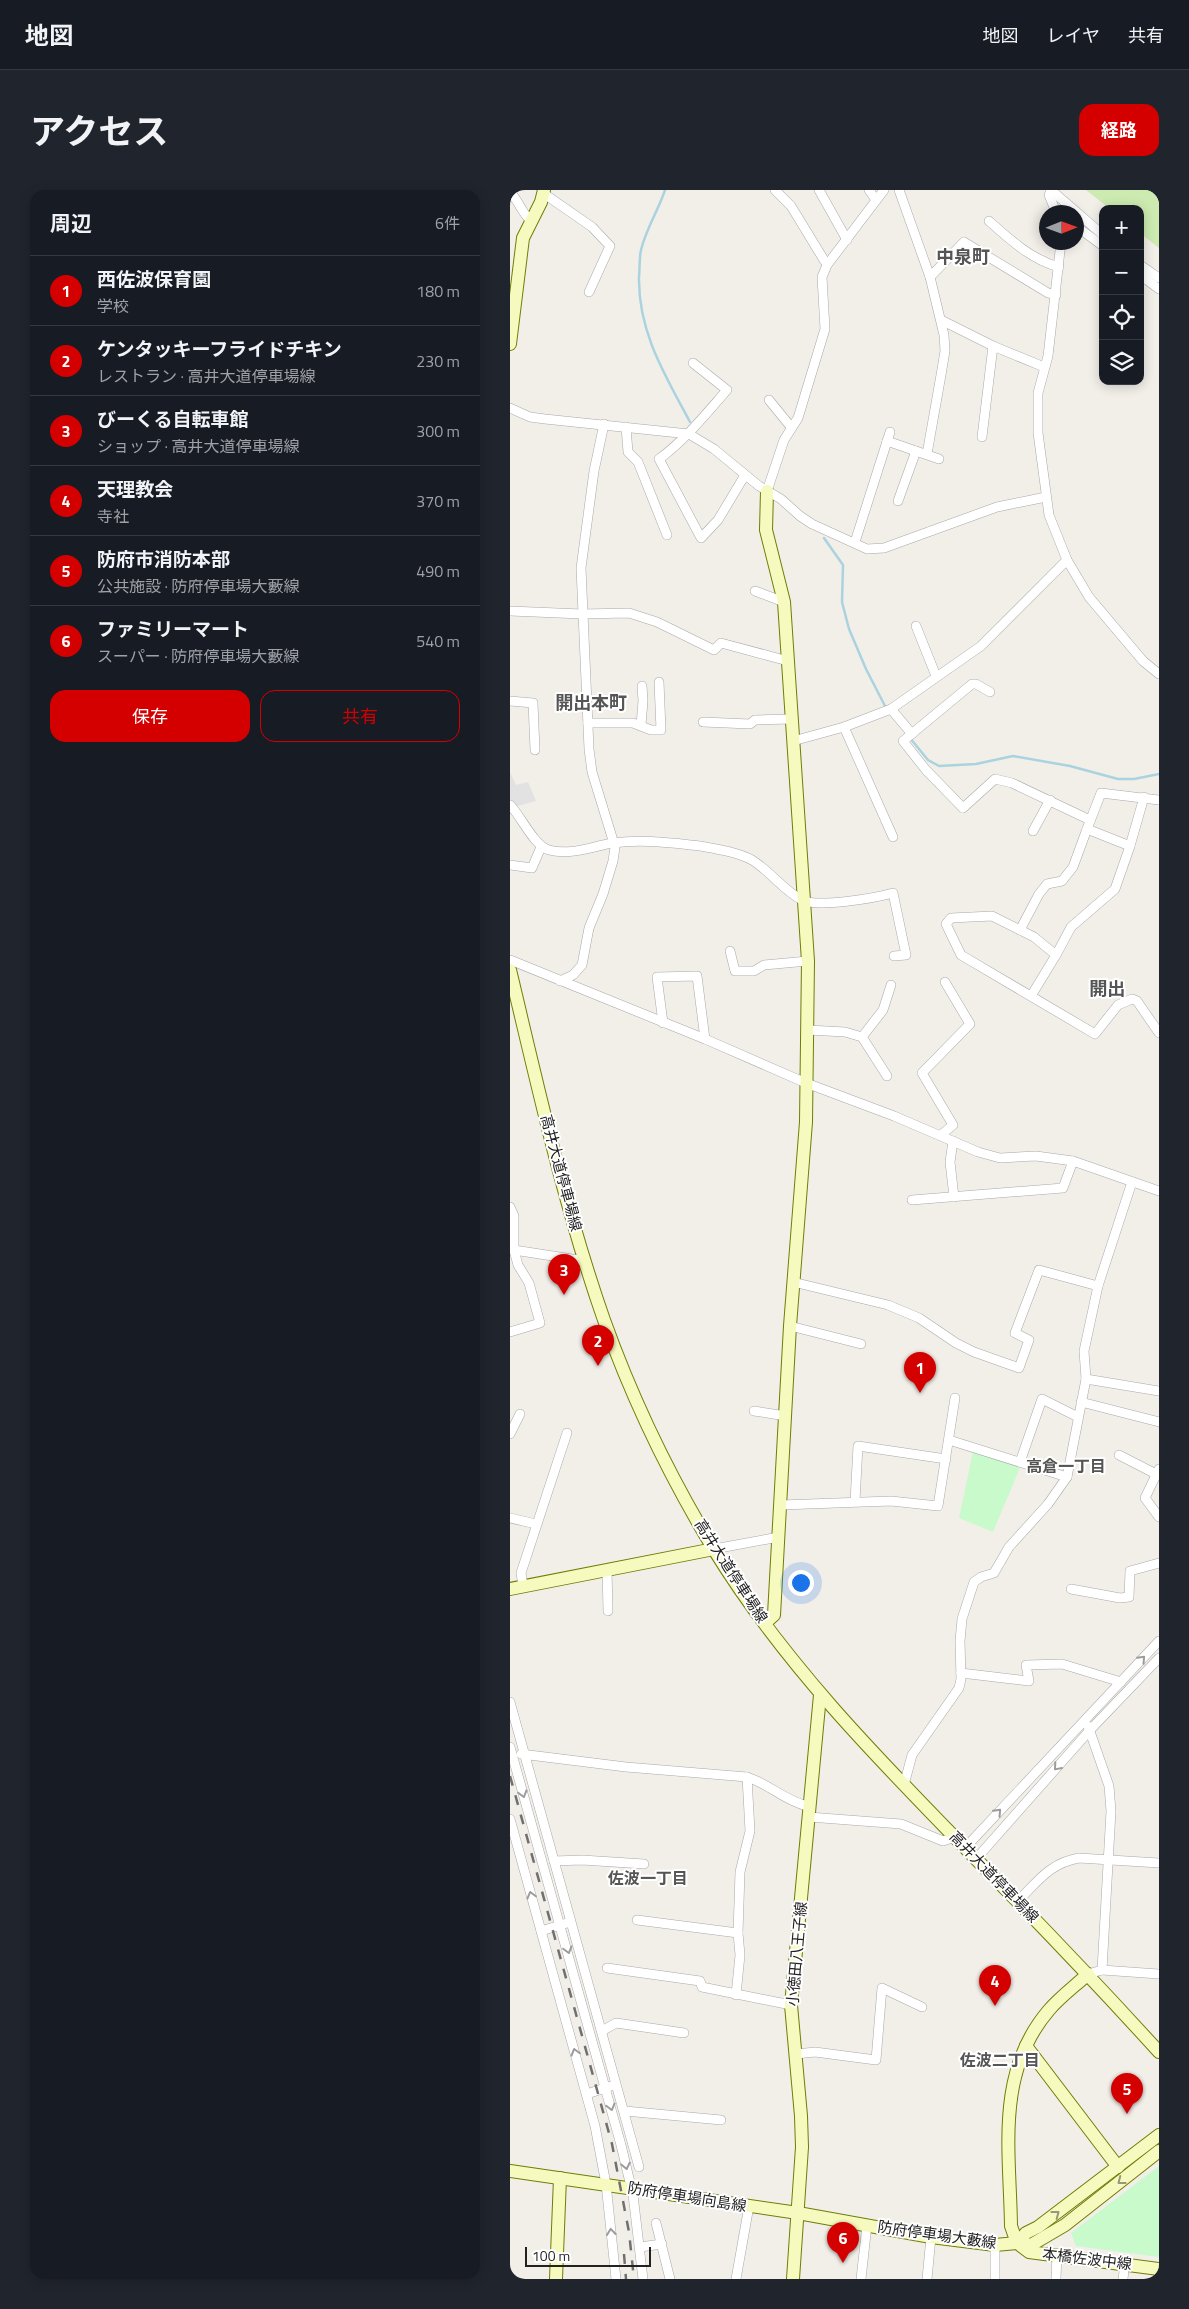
<!DOCTYPE html>
<html lang="ja">
<meta charset="utf-8">
<style>
:root{--surface:#171b24;--page:#20242c;--text:#f1f3f6;--muted:#9ea1a6;--line:#363941;--accent:#d40000}
body{margin:0;font-family:"Titillium Web","Noto Sans JP",sans-serif;background:var(--page);color:var(--text)}
.controls{position:absolute;right:15px;top:15px;display:grid;overflow:hidden;border-radius:10px;box-shadow:0 2px 12px #0003}
.controls button{width:45px;height:45px;display:grid;place-items:center;padding:0;border:0;border-bottom:1px solid var(--line);background:var(--surface);color:var(--text);font:25px sans-serif}
.compass{position:absolute;left:529px;top:15px;width:45px;height:45px;border-radius:50%;background:var(--surface);box-shadow:0 2px 12px #0003;rotate:89deg}
.scale{position:absolute;left:15px;bottom:12px;width:126px;box-sizing:border-box;padding-left:5px;border:2px solid #222;border-top:0;font-size:14px;line-height:18px;white-space:nowrap;color:#222;-webkit-text-stroke:4px #fff;paint-order:stroke}
.you{position:absolute;left:290px;top:1392px;width:18px;height:18px;margin:-12px;border:4px solid #fff;border-radius:50%;background:#1a73e8;box-shadow:0 0 0 8px #1a73e833}
.badge{display:grid;place-items:center;width:32px;height:32px;border-radius:50%;background:var(--accent);color:#fff;font-size:16px;font-weight:700}
.pin{position:absolute;translate:-50% -41px;filter:drop-shadow(0 1px 2px #0008)}
.pin::after{content:'';position:absolute;top:26px;width:18px;height:15px;background:inherit;clip-path:polygon(0 0,100% 0,50% 100%)}
.list{margin:0;padding:0;list-style:none}
h2{display:flex;justify-content:space-between;align-items:center;height:65px;margin:0;padding:0 20px;font-size:21px}
h2 small{font-size:16px;font-weight:400;color:var(--muted)}
.list li{display:grid;grid-template-columns:32px 1fr auto;gap:15px;align-items:center;box-sizing:border-box;height:70px;padding:0 20px;border-top:1px solid var(--line)}
.list b{display:block;font-size:19px;white-space:nowrap}
.list p{margin:0;font-size:16px;white-space:nowrap;color:var(--muted)}
.list em{font-size:16px;font-style:normal;color:var(--muted)}
.actions{display:flex;gap:10px;padding:15px 20px}
.actions a{flex:1;padding:11px 0;border:1px solid var(--accent);border-radius:15px;text-align:center;font-size:18px;color:var(--accent)}
.actions .main{background:var(--accent);color:#fff}
.icon{flex:none;width:28px;height:28px;fill:none;stroke:currentColor;stroke-width:2;stroke-linecap:round;stroke-linejoin:round}
.map{position:relative;flex:none;width:649px;height:2089px;overflow:hidden;border-radius:15px}
header{display:flex;align-items:center;gap:30px;box-sizing:border-box;height:70px;padding:0 25px;background:var(--surface);border-bottom:1px solid var(--line)}
header strong{font-size:24px}
nav{display:flex;gap:28px;margin-inline-start:auto;font-size:18px}
.intro{display:flex;align-items:center;justify-content:space-between;box-sizing:border-box;height:120px;padding:0 30px}
h1{margin:0;font-size:35px}
.button{padding:12px 22px;border-radius:15px;background:var(--accent);color:#fff;font-size:18px;font-weight:700}
main{display:flex;gap:30px;padding:0 30px}
aside{flex:1;background:var(--surface);border-radius:15px;box-shadow:0 2px 12px #0003}
.map>svg:first-child{display:block}
.grass{fill:#cdebb0}
.park{fill:#c8facc}
.parking{fill:#e2e2e2}
.lines{fill:none;stroke-linecap:round;stroke-linejoin:round}
.stream{stroke:#aad3df;stroke-width:2.5}
.street-casing{stroke:#a9a9a9;stroke-width:10}
.secondary-casing{stroke:#707d05;stroke-width:14}
.street{stroke:#fff;stroke-width:9}
.secondary{stroke:#f7fabf;stroke-width:12}
.rail{stroke:#707070;stroke-width:2.5;stroke-dasharray:10 10;stroke-linecap:butt}
.oneway{stroke:#9c9c9c}
.oneway2{stroke:#979978}
.labels{text-anchor:middle;stroke-width:4;stroke-linejoin:round;paint-order:stroke}
.street-label{font-size:15px;fill:#222;stroke:#fff}
.neighbourhood-label{font-size:16px;font-weight:bold;fill:#555;stroke:#fff}
.quarter-label{font-size:18px;font-weight:bold;fill:#555;stroke:#fff}
</style>
<header>
<strong>地図</strong>
<nav><a>地図</a><a>レイヤ</a><a>共有</a></nav>
</header>
<div class="intro"><h1>アクセス</h1><a class="button">経路</a></div>
<main>
<aside>
<h2>周辺<small>6件</small></h2>
<ul class="list">
<li><span class="badge">1</span><div><b>西佐波保育園</b><p>学校</p></div><em>180 m</em></li>
<li><span class="badge">2</span><div><b>ケンタッキーフライドチキン</b><p>レストラン · 高井大道停車場線</p></div><em>230 m</em></li>
<li><span class="badge">3</span><div><b>びーくる自転車館</b><p>ショップ · 高井大道停車場線</p></div><em>300 m</em></li>
<li><span class="badge">4</span><div><b>天理教会</b><p>寺社</p></div><em>370 m</em></li>
<li><span class="badge">5</span><div><b>防府市消防本部</b><p>公共施設 · 防府停車場大藪線</p></div><em>490 m</em></li>
<li><span class="badge">6</span><div><b>ファミリーマート</b><p>スーパー · 防府停車場大藪線</p></div><em>540 m</em></li>
</ul>
<div class="actions"><a class="main">保存</a><a>共有</a></div>
</aside>
<div class="map">
<svg width="649" height="2089" viewBox="0 0 649 2089">
<rect width="100%" height="100%" fill="#f2efe9"/>
<polygon class="grass" points="576,0 649,0 649,58 630,43 630,19 600,19"/>
<g class="park">
<polygon points="464,1257 512,1273 483,1342 449,1328"/>
<polygon points="649,1976 649,2067 566,2056 561,2043"/>
</g>
<polygon class="parking" points="0,582 6,595 18,592 26,611 4,617 0,612"/>
<g class="lines">
<g class="stream">
<path d="M155,0C148,21 136,39 131,60C129,69 130,78 129,87C128,142 155,185 180,232"/>
<polyline points="314,348 333,375 332,412 339,439 356,479 376,518"/>
<polyline points="400,548 418,570 429,576 466,574 503,566 560,576 608,589 624,589 649,584"/>
</g>
<g class="street-casing">
<g id="street">
<polyline points="265,0 281,16 317,75"/>
<polyline points="309,0 337,50"/>
<polyline points="359,0 366,10"/>
<polyline points="389,0 420,87 434,145 435,161 431,185 417,264"/>
<polyline points="541,0 593,45"/>
<polyline points="541,1 539,5 546,22"/>
<path d="M0,2C9,11 11,22 21,31"/>
<polyline points="33,3 82,37 100,56 79,102"/>
<path d="M479,31C499,49 522,70 549,77"/>
<polyline points="566,36 593,56"/>
<polyline points="551,52 538,166 528,203 528,243 539,325 557,370 579,407 633,471 649,484"/>
<polyline points="630,75 649,88"/>
<polyline points="630,85 649,99"/>
<polyline points="420,87 454,52 538,103 546,105"/>
<polyline points="431,130 483,156 534,177"/>
<path d="M183,173L217,200C195,225 175,250 149,269L191,348L208,330L235,285"/>
<polyline points="259,210 281,237"/>
<polyline points="0,218 20,227 35,229 179,244 204,259 249,296 271,309 290,326 302,334 357,359 374,358 487,317 536,307"/>
<polyline points="116,237 118,262 128,272 157,345"/>
<polyline points="472,247 483,156"/>
<polyline points="377,251 429,269"/>
<polyline points="257,301 274,250 288,228 315,139 312,87 317,75 374,0"/>
<polyline points="388,311 406,261"/>
<polyline points="345,352 380,242"/>
<polyline points="245,401 274,412"/>
<polyline points="0,421 72,424 119,423 147,432 204,460 211,453 278,471"/>
<polyline points="406,436 426,486"/>
<polyline points="480,502 466,494 462,494 393,551 416,580 453,618 485,589 502,593 580,630"/>
<polyline points="0,511 23,513 25,560"/>
<polyline points="381,519 402,544"/>
<polyline points="193,532 240,534 245,530 281,529"/>
<polyline points="78,533 123,533 141,540 151,540 149,492"/>
<polyline points="131,535 133,511 132,496"/>
<polyline points="334,537 383,647"/>
<polyline points="283,551 334,537 381,519 471,456 557,370"/>
<polyline points="634,607 620,656 577,639 591,603 649,610"/>
<path d="M0,615C11,626 24,656 39,660C60,666 83,656 103,653C132,649 161,653 190,656C207,659 227,662 242,670C260,681 274,701 292,710C308,718 365,708 383,703L396,765L384,766"/>
<polyline points="523,641 540,610"/>
<polyline points="0,675 22,678 31,657"/>
<polyline points="510,740 529,704 537,694 552,691 563,677 577,639"/>
<polyline points="220,761 225,781 244,781 254,775 298,771"/>
<polyline points="546,765 561,737 605,699 620,656"/>
<polyline points="0,770 195,849 296,893 384,926 468,962 490,968 526,966 563,971 649,1001"/>
<polyline points="50,791 63,785 72,775 79,738 93,704 103,671 105,657 82,582 79,559 71,378 84,281 94,234"/>
<polyline points="521,806 546,765 524,747 482,726 441,728 436,734 451,765 585,844 608,815 622,809 627,811 649,843"/>
<polyline points="153,833 147,787 187,786 195,849"/>
<polyline points="298,840 335,842 352,847 377,886"/>
<polyline points="352,847 373,820 381,795"/>
<polyline points="431,945 443,935 412,883 460,834 435,792"/>
<polyline points="443,951 440,972 444,1007"/>
<polyline points="402,1010 553,998 563,971"/>
<polyline points="0,1017 4,1026 4,1060 8,1075 19,1093 30,1133 0,1142"/>
<polyline points="4,1060 75,1071"/>
<polyline points="283,1092 378,1115 409,1128 446,1153 464,1162 509,1178 519,1150 505,1143 529,1080 588,1096"/>
<polyline points="280,1136 351,1154"/>
<polyline points="576,1189 649,1201"/>
<polyline points="571,1212 649,1232"/>
<polyline points="244,1221 276,1226"/>
<polyline points="0,1244 10,1224"/>
<polyline points="439,1250 557,1287"/>
<polyline points="609,1265 646,1284"/>
<polyline points="510,1272 532,1209 568,1227"/>
<polyline points="649,1279 635,1308 649,1327"/>
<polyline points="345,1311 348,1256 436,1269"/>
<polyline points="271,1315 381,1311 428,1316 445,1208"/>
<polyline points="0,1328 26,1334"/>
<polyline points="204,1359 269,1347"/>
<polyline points="97,1380 98,1421"/>
<polyline points="13,1396 11,1383 57,1243"/>
<polyline points="561,1399 610,1408 619,1407 620,1381 649,1373"/>
<polyline points="451,1483 519,1491 516,1475 552,1474 611,1492"/>
<polyline points="0,1512 129,1977"/>
<polyline points="578,1536 599,1596 601,1621 592,1780 578,1784"/>
<polyline points="0,1557 111,1955 123,2005 133,2089"/>
<path d="M11,1564L116,1577L237,1587C259,1594 275,1611 300,1617"/>
<polyline points="394,1595 402,1565 449,1498 451,1489 450,1451 452,1429 464,1392 471,1387 484,1383 499,1357 538,1314 557,1287 576,1189 574,1161 588,1096 622,992"/>
<polyline points="299,1627 391,1634 433,1651 445,1647"/>
<polyline points="0,1629 85,1936 96,1994 106,2089"/>
<polyline points="455,1658 649,1451"/>
<polyline points="466,1669 580,1540 649,1468"/>
<polyline points="44,1671 72,1670 134,1674"/>
<path d="M508,1711C528,1691 540,1673 569,1668L649,1673"/>
<polyline points="127,1730 228,1743"/>
<polyline points="31,1741 57,1733"/>
<polyline points="97,1778 190,1791 192,1797 281,1815"/>
<polyline points="592,1780 649,1784"/>
<polyline points="226,1805 230,1765 228,1743 230,1682 240,1641 237,1587"/>
<polyline points="92,1841 106,1833 174,1843"/>
<polyline points="286,1864 305,1862 366,1870 372,1798 412,1817"/>
<polyline points="77,1904 101,1896"/>
<polyline points="115,1921 211,1930"/>
<polyline points="146,2033 160,2089"/>
<polyline points="130,2057 152,2054"/>
<polyline points="226,2089 239,2016"/>
<polyline points="351,2089 357,2035"/>
<polyline points="417,2089 421,2047"/>
<polyline points="485,2089 485,2055"/>
<polyline points="546,2089 547,2064"/>
<polyline points="613,2089 615,2073"/>
</g>
</g>
<g class="secondary-casing">
<g id="secondary">
<polyline points="0,154 13,48 31,12 34,0"/>
<path d="M0,780C28,897 54,1016 94,1130C122,1208 160,1287 203,1358C274,1474 371,1572 466,1669C528,1732 589,1796 649,1862"/>
<polyline points="0,1399 204,1359"/>
<polyline points="255,1433 264,1425 280,1136 296,932 298,771 274,412 256,340 257,301"/>
<polyline points="516,1856 608,1977"/>
<polyline points="0,1981 288,2023 421,2047 485,2055 507,2053 521,2055 555,2035 649,1961"/>
<path d="M507,2053L501,2036C500,1961 485,1883 539,1820C550,1807 565,1796 578,1784"/>
<polyline points="507,2053 516,2043 528,2037 649,1945"/>
<polyline points="511,2056 519,2062 649,2079"/>
<polyline points="46,2089 50,1988"/>
<polyline points="283,2089 292,1957 291,1926 281,1815 310,1505"/>
</g>
</g>
<use href="#street" class="street"/>
<use href="#secondary" class="secondary"/>
<g class="rail">
<polyline points="0,1586 102,1954 119,2042 124,2089"/>
<polyline points="114,2064 116,2089"/>
</g>
</g>
<defs><path id="oneway-chevron" d="M-2-3.5L2.5 0L-2 3.5" fill="none" stroke-width="1.6" stroke-linecap="round" stroke-linejoin="round" transform="scale(1.25)"/></defs>
<g class="oneway">
<use href="#oneway-chevron" transform="translate(632 1469) rotate(-47)"/>
<use href="#oneway-chevron" transform="translate(547 1577) rotate(131)"/>
<use href="#oneway-chevron" transform="translate(13 1604) rotate(74)"/>
<use href="#oneway-chevron" transform="translate(488 1622) rotate(-47)"/>
<use href="#oneway-chevron" transform="translate(21 1705) rotate(-105)"/>
<use href="#oneway-chevron" transform="translate(58 1760) rotate(75)"/>
<use href="#oneway-chevron" transform="translate(65 1862) rotate(-106)"/>
<use href="#oneway-chevron" transform="translate(101 1917) rotate(75)"/>
<use href="#oneway-chevron" transform="translate(116 1976) rotate(78)"/>
<use href="#oneway-chevron" transform="translate(101 2042) rotate(-97)"/>
</g>
<g class="oneway2">
<use href="#oneway-chevron" transform="translate(611 1991) rotate(142)"/>
<use href="#oneway-chevron" transform="translate(546 2024) rotate(-37)"/>
</g>
<g class="labels">
<g class="street-label">
<text transform="translate(51 983) rotate(75)" y="5">高井大道停車場線</text>
<text transform="translate(221 1381) rotate(57)" y="5">高井大道停車場線</text>
<text transform="translate(484 1687) rotate(46)" y="5">高井大道停車場線</text>
<text transform="translate(287 1764) rotate(-85)" y="5">小徳田八王子線</text>
<text transform="translate(177 2007) rotate(9)" y="5">防府停車場向島線</text>
<text transform="translate(427 2045) rotate(8)" y="5">防府停車場大藪線</text>
<text transform="translate(577 2069) rotate(7)" y="5">本橋佐波中線</text>
</g>
<g class="neighbourhood-label">
<text x="556" y="1282">高倉一丁目</text>
<text x="138" y="1694">佐波一丁目</text>
<text x="490" y="1876">佐波二丁目</text>
</g>
<g class="quarter-label">
<text x="453" y="73">中泉町</text>
<text x="81" y="519">開出本町</text>
<text x="597" y="805">開出</text>
</g>
</g>
</svg>
<div class="controls">
<button>+</button>
<button>−</button>
<button><svg class="icon" aria-label="locate" viewBox="0 0 24 24"><circle cx="12" cy="12" r="6"/><path d="M12 2v4M12 18v4M2 12h4M18 12h4"/></svg></button>
<button><svg class="icon" aria-label="layers" viewBox="0 0 24 24"><path d="M12 4l9 5-9 5-9-5zM3 14l9 5 9-5"/></svg></button>
</div>
<svg class="compass" viewBox="-18 -18 36 36"><path d="M0-13l5 13h-10z" fill="#e53935"/><path d="M0 13l5-13h-10z" fill="#9ea1a6"/></svg>
<div class="scale">100 m</div>
<div class="you"></div>
<div class="pin badge" style="left:410px;top:1203px">1</div>
<div class="pin badge" style="left:88px;top:1176px">2</div>
<div class="pin badge" style="left:54px;top:1105px">3</div>
<div class="pin badge" style="left:485px;top:1816px">4</div>
<div class="pin badge" style="left:617px;top:1924px">5</div>
<div class="pin badge" style="left:333px;top:2073px">6</div>
</div>
</main>
